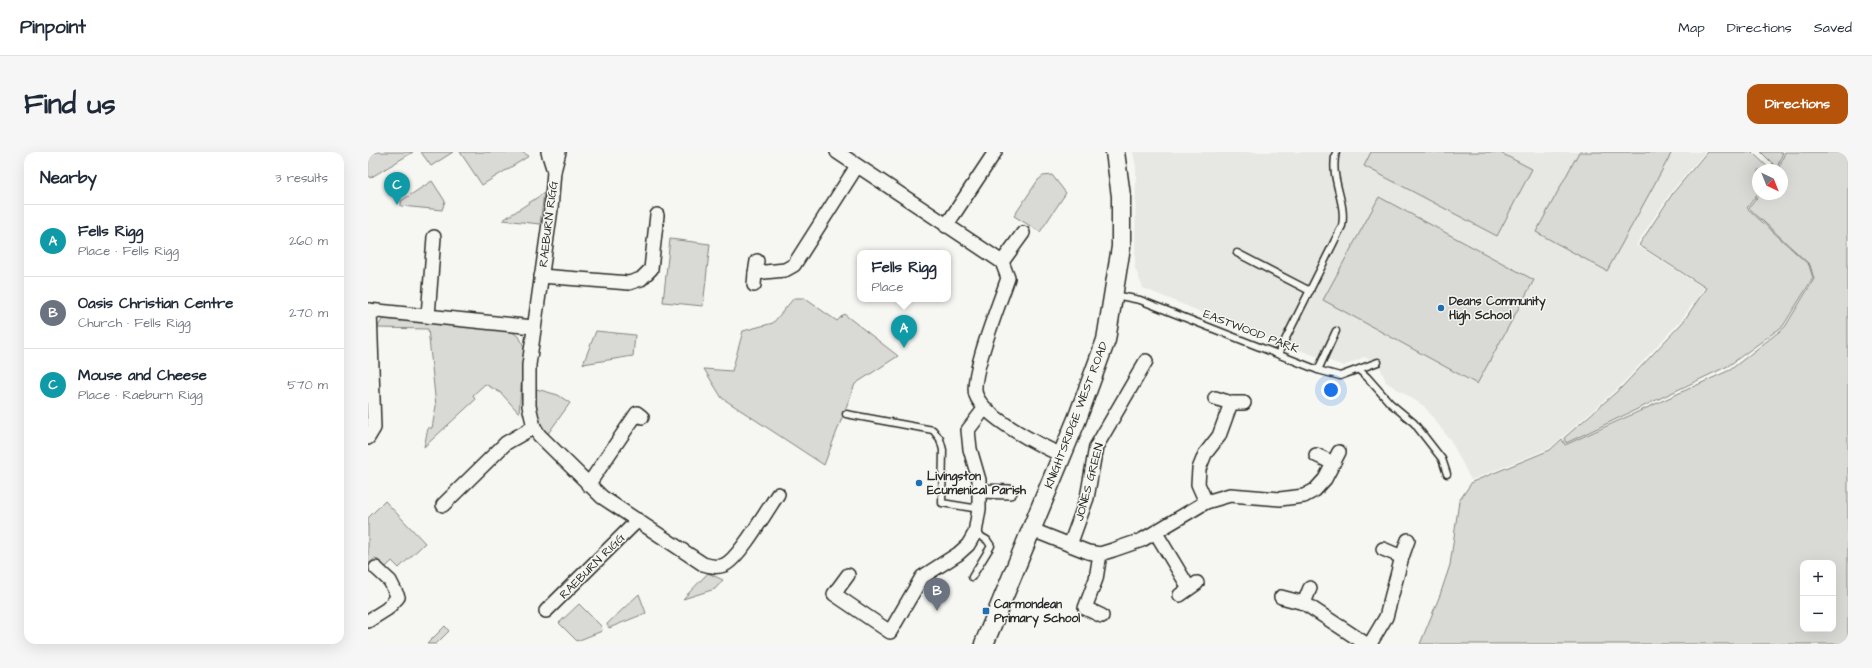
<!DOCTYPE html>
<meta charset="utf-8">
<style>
:root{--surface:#fff;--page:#f6f6f7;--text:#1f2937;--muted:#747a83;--line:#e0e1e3;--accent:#b45309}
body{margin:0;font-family:"Architects Daughter",sans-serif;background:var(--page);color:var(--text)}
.controls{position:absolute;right:12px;bottom:12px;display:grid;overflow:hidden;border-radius:8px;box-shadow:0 4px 16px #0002}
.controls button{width:36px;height:36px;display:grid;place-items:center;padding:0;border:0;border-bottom:1px solid var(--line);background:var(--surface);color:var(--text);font:20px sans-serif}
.compass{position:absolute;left:1384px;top:12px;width:36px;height:36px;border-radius:50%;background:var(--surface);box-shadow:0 4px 16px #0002;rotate:137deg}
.you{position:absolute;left:963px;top:238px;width:14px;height:14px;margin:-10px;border:3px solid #fff;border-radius:50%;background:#1a73e8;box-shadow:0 0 0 6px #1a73e833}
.badge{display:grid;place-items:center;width:26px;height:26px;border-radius:50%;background:var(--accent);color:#fff;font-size:13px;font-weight:700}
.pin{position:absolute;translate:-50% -33px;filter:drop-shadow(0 1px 2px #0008)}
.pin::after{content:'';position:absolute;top:21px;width:14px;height:12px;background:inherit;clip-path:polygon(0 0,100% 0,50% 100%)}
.popup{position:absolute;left:489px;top:98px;width:94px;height:52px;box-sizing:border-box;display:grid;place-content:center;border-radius:8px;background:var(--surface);filter:drop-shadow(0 1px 3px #0005);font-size:13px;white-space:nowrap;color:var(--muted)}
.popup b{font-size:15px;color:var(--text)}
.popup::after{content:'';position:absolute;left:50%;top:100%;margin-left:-8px;border:8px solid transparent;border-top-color:var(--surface)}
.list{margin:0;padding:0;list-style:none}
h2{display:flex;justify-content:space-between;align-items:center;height:52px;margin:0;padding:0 16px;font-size:17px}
h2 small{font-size:13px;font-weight:400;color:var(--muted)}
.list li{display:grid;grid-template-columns:26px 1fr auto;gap:12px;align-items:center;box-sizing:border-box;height:72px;padding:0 16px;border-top:1px solid var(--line)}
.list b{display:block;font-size:15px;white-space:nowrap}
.list p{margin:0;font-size:13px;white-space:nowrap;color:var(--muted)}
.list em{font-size:13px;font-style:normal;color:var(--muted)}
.map{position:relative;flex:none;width:1480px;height:492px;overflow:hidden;border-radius:12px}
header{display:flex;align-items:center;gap:24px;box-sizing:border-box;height:56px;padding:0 20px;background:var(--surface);border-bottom:1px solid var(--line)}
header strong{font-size:19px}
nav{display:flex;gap:22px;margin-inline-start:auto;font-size:14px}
.intro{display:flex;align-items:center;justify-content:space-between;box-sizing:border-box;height:96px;padding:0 24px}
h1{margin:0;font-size:28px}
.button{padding:10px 18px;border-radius:12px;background:var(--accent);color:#fff;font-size:14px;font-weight:700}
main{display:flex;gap:24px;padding:0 24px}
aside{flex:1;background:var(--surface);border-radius:12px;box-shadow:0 4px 16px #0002}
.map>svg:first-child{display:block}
.built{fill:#e7e7e3}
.green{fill:#d9d9d5;stroke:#828280;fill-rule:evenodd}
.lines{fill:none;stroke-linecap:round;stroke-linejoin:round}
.lane-casing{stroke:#2b2b2b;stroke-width:9}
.street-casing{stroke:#2b2b2b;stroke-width:16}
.secondary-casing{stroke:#2b2b2b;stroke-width:21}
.lane{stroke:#f6f6f2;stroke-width:6}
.street{stroke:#f6f6f2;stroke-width:13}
.secondary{stroke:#f6f6f2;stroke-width:18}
.poi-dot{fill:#1f6fb2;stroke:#f6f6f2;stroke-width:1.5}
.labels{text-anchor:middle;stroke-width:3;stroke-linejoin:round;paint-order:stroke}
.street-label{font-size:12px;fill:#2b2b2b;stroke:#f6f6f2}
.poi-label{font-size:12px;font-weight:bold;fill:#2b2b2b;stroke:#f6f6f2;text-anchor:start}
</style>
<header>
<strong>Pinpoint</strong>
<nav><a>Map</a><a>Directions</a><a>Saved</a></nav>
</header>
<div class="intro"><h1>Find us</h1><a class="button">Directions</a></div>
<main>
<aside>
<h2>Nearby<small>3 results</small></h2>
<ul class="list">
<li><span class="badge" style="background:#0f9aa8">A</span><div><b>Fells Rigg</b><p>Place · Fells Rigg</p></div><em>260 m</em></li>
<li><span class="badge" style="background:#6b7280">B</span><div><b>Oasis Christian Centre</b><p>Church · Fells Rigg</p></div><em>270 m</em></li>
<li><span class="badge" style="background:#0f9aa8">C</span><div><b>Mouse and Cheese</b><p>Place · Raeburn Rigg</p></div><em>570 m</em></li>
</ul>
</aside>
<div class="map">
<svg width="1480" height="492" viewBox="0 0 1480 492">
<rect width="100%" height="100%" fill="#f6f6f2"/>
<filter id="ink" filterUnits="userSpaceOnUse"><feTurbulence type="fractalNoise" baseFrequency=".025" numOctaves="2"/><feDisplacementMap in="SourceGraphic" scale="8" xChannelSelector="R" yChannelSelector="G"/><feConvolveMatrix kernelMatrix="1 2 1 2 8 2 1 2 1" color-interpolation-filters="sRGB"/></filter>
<g filter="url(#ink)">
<polygon class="built" points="765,0 1337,0 1303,40 1268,93 1336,136 1313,168 1252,234 1182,296 1103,328 1083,289 1056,254 1018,230 1010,210 996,205 976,214 889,183 775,136 767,116 768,15"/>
<g class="green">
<polygon points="0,0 45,0 2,26 0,23"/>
<polygon points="53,0 85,0 63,14"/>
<polygon points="92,0 154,0 161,4 114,33"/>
<polygon points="1003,0 1131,0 1164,17 1129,84 996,14"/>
<polygon points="1211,0 1304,0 1239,119 1168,80"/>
<polygon points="1339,0 1384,0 1403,18 1390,18 1390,41 1379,56 1441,113 1445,126 1415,174 1360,214 1198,291 1196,286 1254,235 1315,170 1338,136 1271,93 1305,41"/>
<polygon points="1393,0 1415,0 1409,16"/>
<path d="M1417,0H1480V492H1052L1072,443L1082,413L1091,349L1104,330L1182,298L1194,287L1197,293L1362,218L1417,175L1446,127L1442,113L1381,56L1392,42H1414V18H1410ZM1435,411H1465V477H1435Z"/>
<polygon points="684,23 698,41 672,80 646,64 670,28 675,24"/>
<polygon points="64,29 77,49 74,58 33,54 33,49"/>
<polygon points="176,41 172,72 135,68"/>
<polygon points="1011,45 1166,128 1109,232 955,148"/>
<polygon points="302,87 342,92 335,154 295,150"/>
<polygon points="426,146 436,146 469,169 476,162 530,204 487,232 456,313 354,246 336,217 364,219 375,179 405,171"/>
<polygon points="21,165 142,178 152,186 156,195 151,261 133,241 117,232 105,243 107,248 56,295 60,276 64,276 68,254 60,177 9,176 14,168"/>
<polygon points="228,179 267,183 265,204 215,212"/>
<path d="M165,236L190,243L202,251L179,283C169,268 166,254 165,236Z"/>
<polygon points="17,349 57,391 31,416 24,409 17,416 8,406 0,412 0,366"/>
<polygon points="340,421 355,428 347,437 315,447"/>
<polygon points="271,442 278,461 241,476 239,472"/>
<polygon points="211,452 233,474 234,479 209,489 191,471"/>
<polygon points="77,474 81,479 68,492 59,492"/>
</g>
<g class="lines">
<g class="lane-casing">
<g id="lane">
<polyline points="869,101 942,139"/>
<polyline points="747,143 772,148 950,218 972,224 1010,210"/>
<path d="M910,202L974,74C979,49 961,27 968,0"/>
<polyline points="950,218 968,179"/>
<polyline points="991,218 999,225 1022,251 1046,271 1074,307 1079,322"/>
<polyline points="478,262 565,278 572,287 575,298 574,351 611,357"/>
<polyline points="604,425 623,394 619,388 607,381"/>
</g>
</g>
<g class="street-casing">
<g id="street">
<polyline points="180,0 186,19"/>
<path d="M191,0L186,19L183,57L161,213V254L166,275L171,283L234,345L335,412C341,414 349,416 356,413C370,408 400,357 410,342"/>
<path d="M469,0L634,110L640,126C633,148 601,225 608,243C616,265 672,294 694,303"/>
<polyline points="578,74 627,0"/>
<polyline points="634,110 655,81"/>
<polyline points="387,121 389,109"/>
<polyline points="173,124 261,131 273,127 283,117 289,63"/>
<polyline points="386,133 387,121 417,118 426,113 489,14"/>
<polyline points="0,158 165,175"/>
<polyline points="60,164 66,85"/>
<polyline points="847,246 863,251 876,251"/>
<polyline points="0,286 6,276 2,158"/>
<polyline points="948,303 965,311"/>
<polyline points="220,333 269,261 274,265"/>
<polyline points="611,339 642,340"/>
<polyline points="838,350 830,332 831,317 837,302 851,284 863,251"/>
<polyline points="75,353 138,291 166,275"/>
<polyline points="662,377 720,400 732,402 745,398 774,388 838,350 862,343 912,347 936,344 947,338 957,327 971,300"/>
<polyline points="788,381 821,436"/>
<polyline points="702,393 719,346 728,295 778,209"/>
<polyline points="1015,397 1034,405"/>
<polyline points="732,402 728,427 717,456 734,464"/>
<polyline points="480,423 466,442 522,480 554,425 590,402 600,393 607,381 611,357 611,328 602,297 600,278 616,257"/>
<polyline points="812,443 829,431"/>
<polyline points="913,445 936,451 998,492"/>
<polyline points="936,451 942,436"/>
<polyline points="178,459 270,368"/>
<polyline points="0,469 19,457 30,445 22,429 8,416"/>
<polyline points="1002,492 1018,465 1034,405 1040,388"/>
</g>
</g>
<g class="secondary-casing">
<polyline id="secondary" points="616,492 709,267 738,188 753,95 753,44 747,0"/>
</g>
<use href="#lane" class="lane"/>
<use href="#street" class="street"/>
<use href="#secondary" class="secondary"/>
</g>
</g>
<g class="poi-dot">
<circle cx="1073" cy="156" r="4"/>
<circle cx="551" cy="331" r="4"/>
<rect x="614" y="455" width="8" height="8" rx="2"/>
</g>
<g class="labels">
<g class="street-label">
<text transform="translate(180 72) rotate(-83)" y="4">RAEBURN RIGG</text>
<text transform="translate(883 179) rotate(21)" y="4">EASTWOOD PARK</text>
<text transform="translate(708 263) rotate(-69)" y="4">KNIGHTSRIDGE WEST ROAD</text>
<text transform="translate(721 330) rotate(-75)" y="4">JONES GREEN</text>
<text transform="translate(224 414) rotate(-45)" y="4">RAEBURN RIGG</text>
</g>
<g class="poi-label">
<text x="1081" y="153">Deans Community<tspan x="1081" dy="14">High School</tspan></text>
<text x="559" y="328">Livingston<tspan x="559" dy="14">Ecumenical Parish</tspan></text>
<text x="626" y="456">Carmondean<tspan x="626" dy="14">Primary School</tspan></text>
</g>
</g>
</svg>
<div class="controls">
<button>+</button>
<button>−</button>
</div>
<svg class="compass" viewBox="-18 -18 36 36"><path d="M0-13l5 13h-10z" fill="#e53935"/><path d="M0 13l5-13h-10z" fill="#747a83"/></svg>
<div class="you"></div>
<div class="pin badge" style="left:536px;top:196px;background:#0f9aa8">A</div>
<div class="popup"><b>Fells Rigg</b>Place</div>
<div class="pin badge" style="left:569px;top:459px;background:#6b7280">B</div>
<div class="pin badge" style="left:29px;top:53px;background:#0f9aa8">C</div>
</div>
</main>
